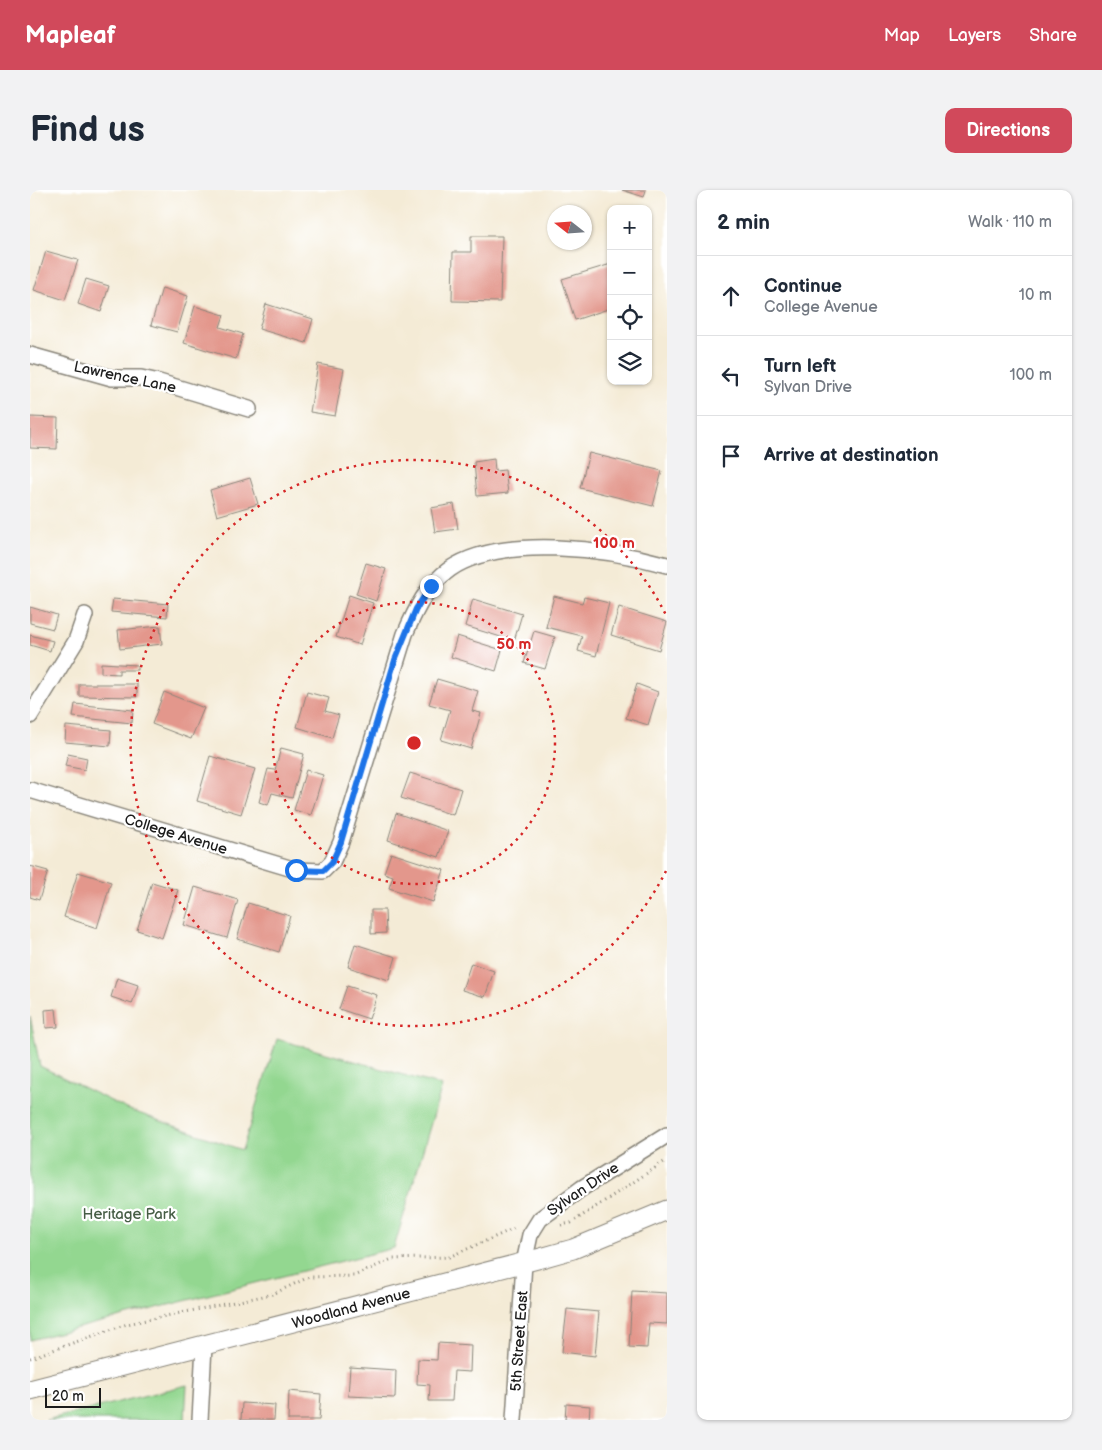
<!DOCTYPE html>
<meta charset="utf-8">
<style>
:root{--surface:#fff;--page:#f2f2f3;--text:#1f2937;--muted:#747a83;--line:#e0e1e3;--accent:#d1495b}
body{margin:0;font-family:"Balsamiq Sans",sans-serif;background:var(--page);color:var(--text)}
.controls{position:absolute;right:15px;top:15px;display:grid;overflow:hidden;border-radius:10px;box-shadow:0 1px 4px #0004}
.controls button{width:45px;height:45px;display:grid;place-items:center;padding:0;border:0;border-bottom:1px solid var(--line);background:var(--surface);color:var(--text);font:25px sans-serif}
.compass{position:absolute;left:517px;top:15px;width:45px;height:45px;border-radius:50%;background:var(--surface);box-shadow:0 1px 4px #0004;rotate:287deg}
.scale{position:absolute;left:15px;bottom:12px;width:56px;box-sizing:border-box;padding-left:5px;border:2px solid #1c1c1c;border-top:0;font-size:14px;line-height:18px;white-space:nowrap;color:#1c1c1c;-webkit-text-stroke:4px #fff;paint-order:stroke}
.stop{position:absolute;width:15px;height:15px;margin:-11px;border:4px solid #1a73e8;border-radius:50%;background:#fff}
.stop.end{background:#1a73e8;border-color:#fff;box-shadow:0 1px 5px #0008}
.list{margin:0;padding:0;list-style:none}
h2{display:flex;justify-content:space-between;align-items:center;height:65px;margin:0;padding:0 20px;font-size:21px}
h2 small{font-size:16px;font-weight:400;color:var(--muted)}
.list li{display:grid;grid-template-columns:32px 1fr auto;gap:15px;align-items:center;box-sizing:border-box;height:80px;padding:0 20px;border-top:1px solid var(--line)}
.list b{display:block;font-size:19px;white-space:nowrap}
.list p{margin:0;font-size:16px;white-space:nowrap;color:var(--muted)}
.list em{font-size:16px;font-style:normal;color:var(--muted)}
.icon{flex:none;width:28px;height:28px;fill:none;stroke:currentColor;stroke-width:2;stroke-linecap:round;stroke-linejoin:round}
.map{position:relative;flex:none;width:637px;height:1230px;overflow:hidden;border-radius:10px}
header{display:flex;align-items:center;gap:30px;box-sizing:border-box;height:70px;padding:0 25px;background:var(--accent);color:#fff}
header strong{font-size:24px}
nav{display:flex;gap:28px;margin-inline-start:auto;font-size:18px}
.intro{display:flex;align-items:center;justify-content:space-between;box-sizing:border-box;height:120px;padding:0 30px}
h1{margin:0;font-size:35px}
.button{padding:12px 22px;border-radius:10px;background:var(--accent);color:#fff;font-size:18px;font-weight:700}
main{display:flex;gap:30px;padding:0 30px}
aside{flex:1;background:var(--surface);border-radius:10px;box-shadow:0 1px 4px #0004}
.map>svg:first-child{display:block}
.green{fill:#93d790;stroke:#587a56}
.building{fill:#e3978c}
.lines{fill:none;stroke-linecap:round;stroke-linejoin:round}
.minor-casing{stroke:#888479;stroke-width:18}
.tertiary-casing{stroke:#888479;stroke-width:21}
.path{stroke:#888479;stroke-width:3;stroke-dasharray:1 4;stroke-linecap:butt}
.minor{stroke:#fff;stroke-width:15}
.tertiary{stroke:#fff;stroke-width:19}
.route{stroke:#1a73e8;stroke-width:6}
.ring{fill:none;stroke:#d62828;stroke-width:2.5;stroke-dasharray:2.5 5}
.labels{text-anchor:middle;stroke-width:4.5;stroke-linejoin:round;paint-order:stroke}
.street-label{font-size:15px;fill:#1c1c1c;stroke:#fff}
.park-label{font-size:15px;fill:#465d45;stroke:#fff}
.centre{fill:#d62828;stroke:#fff;stroke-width:2.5}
.ring-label{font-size:15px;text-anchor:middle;font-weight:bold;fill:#d62828;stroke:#fff;stroke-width:4.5;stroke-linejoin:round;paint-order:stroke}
</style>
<header>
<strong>Mapleaf</strong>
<nav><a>Map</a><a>Layers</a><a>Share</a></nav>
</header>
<div class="intro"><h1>Find us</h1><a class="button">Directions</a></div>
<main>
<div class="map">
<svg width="637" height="1230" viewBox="0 0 637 1230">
<rect width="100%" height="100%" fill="#fff"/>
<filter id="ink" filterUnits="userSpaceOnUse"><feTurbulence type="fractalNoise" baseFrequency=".02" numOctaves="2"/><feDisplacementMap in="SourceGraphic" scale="10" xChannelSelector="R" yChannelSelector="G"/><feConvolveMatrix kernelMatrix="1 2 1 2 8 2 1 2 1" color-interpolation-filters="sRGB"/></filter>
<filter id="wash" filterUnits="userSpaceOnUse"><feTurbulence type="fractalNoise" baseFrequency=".0096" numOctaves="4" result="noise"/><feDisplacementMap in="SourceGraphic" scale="20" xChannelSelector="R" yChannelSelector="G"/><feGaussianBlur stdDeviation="1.12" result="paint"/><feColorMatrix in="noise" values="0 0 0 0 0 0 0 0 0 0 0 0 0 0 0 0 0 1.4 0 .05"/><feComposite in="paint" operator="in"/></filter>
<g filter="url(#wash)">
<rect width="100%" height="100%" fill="#f4ebd6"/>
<g class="green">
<polygon points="0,826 10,876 97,919 212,960 247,849 412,896 364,1058 0,1150"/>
<polygon points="157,1195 155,1230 16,1230"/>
</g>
<g id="blocks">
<g class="building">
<polygon points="592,0 616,0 614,7"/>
<polygon points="441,46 472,46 470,112 422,111 423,62 441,62"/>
<polygon points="16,61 48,70 35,110 4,100"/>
<polygon points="581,74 581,118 545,130 532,89"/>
<polygon points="56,89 79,96 71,122 48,114"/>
<polygon points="132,98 158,106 147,142 121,135"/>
<polygon points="236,114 283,129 276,153 229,139"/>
<polygon points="165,116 194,125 190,137 213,144 206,169 154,153"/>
<polygon points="288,174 314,179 305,226 280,222"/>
<polygon points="0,227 28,228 27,259 0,258"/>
<polygon points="559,263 632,281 623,316 550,298"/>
<polygon points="464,269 465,281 475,280 478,303 447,306 444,272"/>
<polygon points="220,288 228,314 187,326 180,300"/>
<polygon points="424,314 428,339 405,342 401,318"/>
<polygon points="336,373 356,379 346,411 326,404"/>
<polygon points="319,405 343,413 330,455 306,447"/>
<polygon points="524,406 552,413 554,407 579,413 566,466 548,461 552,446 516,437"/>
<polygon points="83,409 138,414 137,427 81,422"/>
<polygon points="443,409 492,424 484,451 435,436"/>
<polygon points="0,417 27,425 23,439 0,433"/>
<polygon points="589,417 637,432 629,460 581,445"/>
<polygon points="130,436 132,454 90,459 88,440"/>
<polygon points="504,441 525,447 515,479 494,473"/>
<polygon points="0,445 23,451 20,461 0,455"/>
<polygon points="427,446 472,460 466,481 421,467"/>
<polygon points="71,473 107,475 107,480 89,480 89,484 71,483"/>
<polygon points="407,489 448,501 442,521 451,523 441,559 411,550 420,520 399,514"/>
<polygon points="49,494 107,494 107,507 49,506"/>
<polygon points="607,494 628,502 618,535 596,528"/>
<polygon points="134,502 174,518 161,549 122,534"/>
<polygon points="277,502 299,508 295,521 309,525 302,548 267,537"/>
<polygon points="45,514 103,520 102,533 43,527"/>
<polygon points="36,536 81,540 80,556 35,552"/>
<polygon points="251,558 274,564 262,608 242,603 238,615 229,612 238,579 245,580"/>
<polygon points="38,564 57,568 55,580 35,576"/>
<polygon points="180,566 225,579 211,624 167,611"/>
<polygon points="276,580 293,585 281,625 264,620"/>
<polygon points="380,583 431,599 423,625 371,608"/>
<polygon points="366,623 418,641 409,667 358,650"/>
<polygon points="361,663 414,680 403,712 359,698 363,686 354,683"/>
<polygon points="0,676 18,681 9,710 0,707"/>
<polygon points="48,682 81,692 67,738 34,727"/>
<polygon points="122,692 148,700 132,748 107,740"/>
<polygon points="165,697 208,710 197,748 154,735"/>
<polygon points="218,713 260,726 249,762 207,749"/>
<polygon points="341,720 355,720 356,743 341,744"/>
<polygon points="325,754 366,767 359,790 318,777"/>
<polygon points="441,773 464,781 455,807 432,800"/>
<polygon points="87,788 108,795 102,814 81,807"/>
<polygon points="317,796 347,805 339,829 309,819"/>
<polygon points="26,819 28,837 16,838 15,820"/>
<polygon points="602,1101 637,1103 637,1134 619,1133 617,1158 599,1157"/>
<polygon points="537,1119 569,1122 565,1166 532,1162"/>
<polygon points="408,1153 441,1155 440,1182 424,1181 422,1211 399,1211 400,1195 387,1194 388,1169 407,1170"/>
<polygon points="320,1177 366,1180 365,1208 318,1206"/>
<polygon points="259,1201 291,1204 289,1230 258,1230"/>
<polygon points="212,1213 245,1215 244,1230 211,1230"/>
<polygon points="536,1214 560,1216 559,1230 535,1230"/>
</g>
</g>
</g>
<g filter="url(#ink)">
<use href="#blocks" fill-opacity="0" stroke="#888479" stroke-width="1"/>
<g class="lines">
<g class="minor-casing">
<g id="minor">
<polyline points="0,165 82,188 111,188 129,192 219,219"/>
<polyline points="0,526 46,451 55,425"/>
<path d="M0,600L266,680L293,681L302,672L311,652L375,444C386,419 397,395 420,379C472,344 580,359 637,375"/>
<polyline points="170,1230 174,1156"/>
<polyline points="484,1230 494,1073 500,1045 510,1029 552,998 637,945"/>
</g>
</g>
<g class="tertiary-casing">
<polyline id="tertiary" points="0,1200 511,1068 543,1059 637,1020"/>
</g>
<g class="path">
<polyline points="531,1035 541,1033 637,970"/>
<polyline points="0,1168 97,1134 243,1104 279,1087 324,1086 362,1069 419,1067 485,1038"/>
</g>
<use href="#minor" class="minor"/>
<use href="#tertiary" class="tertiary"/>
</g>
</g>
<g class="lines" filter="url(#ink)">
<polyline class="route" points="266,680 293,681 302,672 311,652 365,470 386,419 401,396"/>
</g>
<g class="ring">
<circle cx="384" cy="553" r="141"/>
<path d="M636 681A283 283 0 1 1 636 425"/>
</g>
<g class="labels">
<g class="street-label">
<text transform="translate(95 187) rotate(12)" y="5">Lawrence Lane</text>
<text transform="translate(146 644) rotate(17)" y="5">College Avenue</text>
<text transform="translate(553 999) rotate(-34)" y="5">Sylvan Drive</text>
<text transform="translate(321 1118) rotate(-15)" y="5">Woodland Avenue</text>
<text transform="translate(489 1151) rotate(-86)" y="5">5th Street East</text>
</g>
<g class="park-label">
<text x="99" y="1029">Heritage Park</text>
</g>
</g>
<circle cx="384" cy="553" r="8" class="centre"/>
<g class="ring-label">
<text x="584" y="358">100 m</text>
<text x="484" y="459">50 m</text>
</g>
</svg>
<div class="controls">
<button>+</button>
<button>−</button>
<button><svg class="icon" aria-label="locate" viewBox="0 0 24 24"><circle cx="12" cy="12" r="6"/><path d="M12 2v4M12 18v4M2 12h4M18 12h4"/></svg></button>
<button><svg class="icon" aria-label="layers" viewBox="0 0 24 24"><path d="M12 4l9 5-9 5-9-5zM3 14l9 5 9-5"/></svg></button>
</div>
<svg class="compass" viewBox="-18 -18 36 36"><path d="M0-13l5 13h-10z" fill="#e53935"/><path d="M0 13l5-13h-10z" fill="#747a83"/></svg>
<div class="scale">20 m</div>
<div class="stop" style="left:266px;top:680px"></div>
<div class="stop end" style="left:401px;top:396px"></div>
</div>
<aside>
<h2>2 min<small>Walk · 110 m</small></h2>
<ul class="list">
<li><svg class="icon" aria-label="ahead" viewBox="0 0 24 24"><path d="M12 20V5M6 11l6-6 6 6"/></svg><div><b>Continue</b><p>College Avenue</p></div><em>10 m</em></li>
<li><svg class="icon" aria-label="left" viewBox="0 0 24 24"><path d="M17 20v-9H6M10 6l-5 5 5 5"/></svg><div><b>Turn left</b><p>Sylvan Drive</p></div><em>100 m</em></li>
<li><svg class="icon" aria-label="arrive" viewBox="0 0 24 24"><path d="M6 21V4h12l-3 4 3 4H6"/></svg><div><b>Arrive at destination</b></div></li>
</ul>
</aside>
</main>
